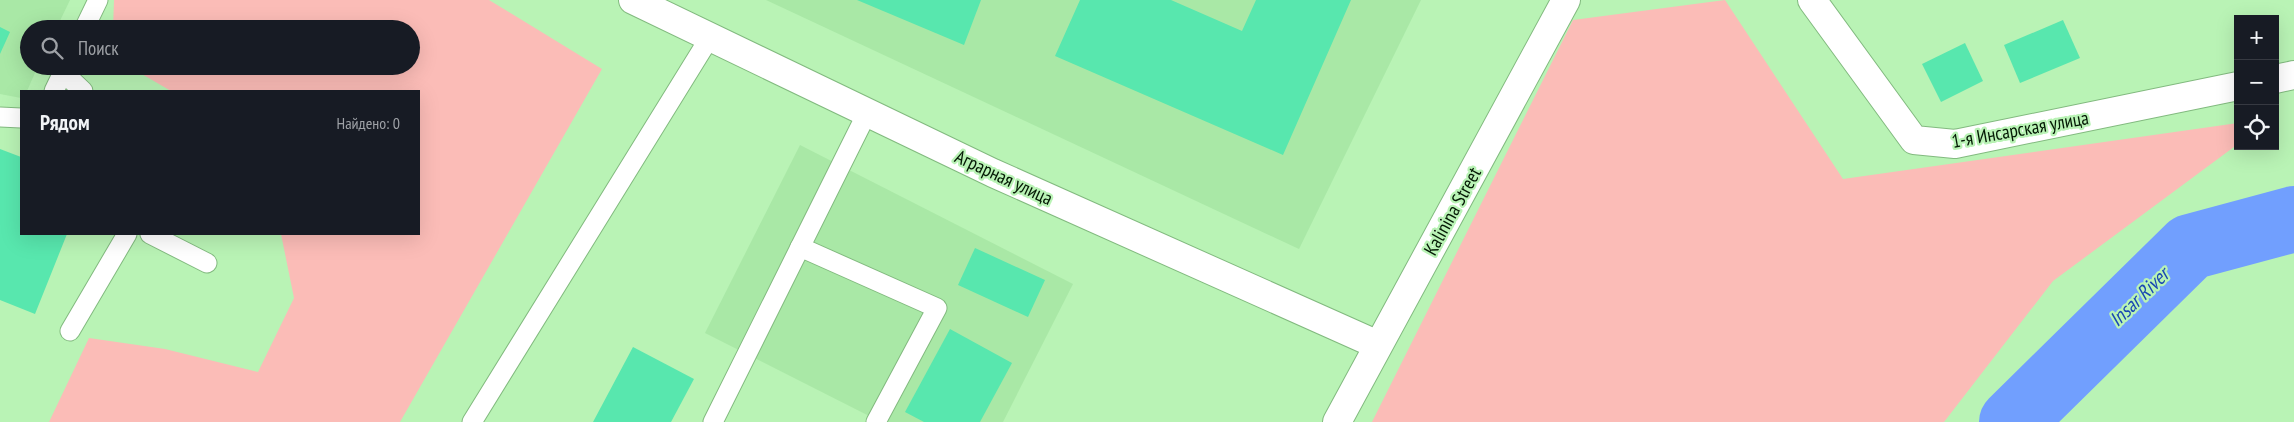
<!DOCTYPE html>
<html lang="ru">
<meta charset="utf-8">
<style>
:root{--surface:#171b24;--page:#242831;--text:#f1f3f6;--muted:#9ea1a6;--line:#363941}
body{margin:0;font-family:"PT Sans Narrow",sans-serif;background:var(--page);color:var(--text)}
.controls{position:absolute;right:15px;top:15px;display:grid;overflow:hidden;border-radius:0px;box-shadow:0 5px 20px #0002}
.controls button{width:45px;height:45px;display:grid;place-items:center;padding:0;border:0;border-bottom:1px solid var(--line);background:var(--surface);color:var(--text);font:25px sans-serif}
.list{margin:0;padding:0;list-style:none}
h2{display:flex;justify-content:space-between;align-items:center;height:65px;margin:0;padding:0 20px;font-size:21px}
h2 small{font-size:16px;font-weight:400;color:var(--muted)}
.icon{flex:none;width:28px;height:28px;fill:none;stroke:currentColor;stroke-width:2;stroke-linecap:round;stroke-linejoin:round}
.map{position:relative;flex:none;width:2294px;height:422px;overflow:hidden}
.search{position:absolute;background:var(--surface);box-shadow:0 5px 20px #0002;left:20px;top:20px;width:400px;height:55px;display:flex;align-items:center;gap:12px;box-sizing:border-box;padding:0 18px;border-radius:28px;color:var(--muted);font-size:19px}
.panel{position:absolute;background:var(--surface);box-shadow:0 5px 20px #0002;left:20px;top:90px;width:400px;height:145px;border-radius:0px}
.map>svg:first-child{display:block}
.built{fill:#a9e8a6}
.green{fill:#fbbcb7}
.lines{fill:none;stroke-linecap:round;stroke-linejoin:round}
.river{stroke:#719ffe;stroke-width:66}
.building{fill:#58e7ae}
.lane-casing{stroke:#82ba7f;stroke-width:21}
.street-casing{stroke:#82ba7f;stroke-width:30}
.secondary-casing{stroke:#82ba7f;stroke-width:30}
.lane{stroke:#fff;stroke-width:19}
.street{stroke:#fff;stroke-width:28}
.secondary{stroke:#fff;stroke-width:28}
.labels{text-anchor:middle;stroke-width:4.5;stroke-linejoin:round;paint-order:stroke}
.street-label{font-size:19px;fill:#041904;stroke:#b9f3b5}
.water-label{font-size:20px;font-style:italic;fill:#1947b3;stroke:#b9f3b5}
</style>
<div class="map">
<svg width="2294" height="422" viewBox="0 0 2294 422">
<rect width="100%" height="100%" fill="#b9f3b5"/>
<g class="built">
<polygon points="0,0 70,0 56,29 29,29 29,66 38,66 27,91 21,91 21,98 0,94"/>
<polygon points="766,0 1421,0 1299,249"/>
<polygon points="800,145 1073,284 1003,422 881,422 705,333"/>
</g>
<g class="green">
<polygon points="114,0 489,0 602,69 400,422 49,422 89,338 165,349 258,372 294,298 281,234 419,234 419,91 171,91 128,66 411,66 411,29 113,29"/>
<polygon points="1725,0 1843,179 2238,123 2238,144 2053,281 1944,422 1372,422 1573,20"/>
</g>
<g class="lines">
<polyline class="river" points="2012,422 2190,247 2294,219"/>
</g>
<g class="building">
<polygon points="857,0 981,0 964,45"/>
<polygon points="1080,0 1171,0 1242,31 1256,0 1351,0 1283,155 1055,56"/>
<polygon points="2063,20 2080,58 2020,83 2004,45"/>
<polygon points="0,27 10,32 0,54"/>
<polygon points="1965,43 1983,81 1941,102 1922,64"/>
<polygon points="0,149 21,157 21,234 67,234 35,314 0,300"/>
<polygon points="975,248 1045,280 1028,317 958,285"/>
<polygon points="950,329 1012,363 980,422 924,422 905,412"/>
<polygon points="633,347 694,379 671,422 593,422"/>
</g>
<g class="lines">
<g class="lane-casing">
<g id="lane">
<polyline points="84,29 98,0"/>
<polyline points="63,72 83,91"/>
<polyline points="54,91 66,66"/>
<polyline points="0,117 21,118"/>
<polyline points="150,234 207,263"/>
<polyline points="800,247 937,308 876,422"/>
<polyline points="70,331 127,234"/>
<polyline points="472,422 710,37"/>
<polyline points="713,422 867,113"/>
</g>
</g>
<g class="street-casing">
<g id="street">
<polyline points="1812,0 1914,140 1955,144 2238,86"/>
<polyline points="2275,79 2294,75"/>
</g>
</g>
<g class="secondary-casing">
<g id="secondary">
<polyline points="633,0 993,173 1378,345"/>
<polyline points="1337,422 1566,0"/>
</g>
</g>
<use href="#lane" class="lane"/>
<use href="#street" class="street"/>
<use href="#secondary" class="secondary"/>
</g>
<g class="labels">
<g class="street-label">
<text transform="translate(2020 129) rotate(-10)" y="7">1-я Инсарская улица</text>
<text transform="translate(1004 177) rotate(25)" y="7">Аграрная улица</text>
<text transform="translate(1452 211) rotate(-61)" y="7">Kalinina Street</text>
</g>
<g class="water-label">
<text transform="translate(2139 297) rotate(-44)" y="7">Insar River</text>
</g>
</g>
</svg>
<div class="controls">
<button>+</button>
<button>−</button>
<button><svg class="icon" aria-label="locate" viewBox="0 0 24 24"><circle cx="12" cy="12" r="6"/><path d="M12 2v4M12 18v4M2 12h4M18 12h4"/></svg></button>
</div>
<div class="search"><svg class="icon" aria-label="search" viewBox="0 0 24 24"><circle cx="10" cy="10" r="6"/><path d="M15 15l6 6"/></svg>Поиск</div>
<section class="panel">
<h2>Рядом<small>Найдено: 0</small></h2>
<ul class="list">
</ul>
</section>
</div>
